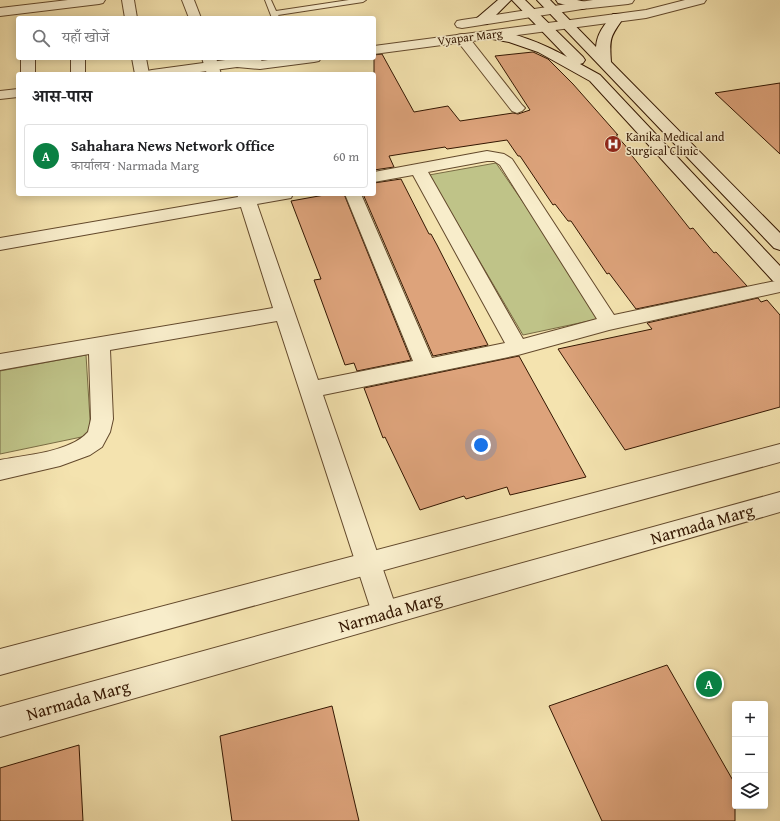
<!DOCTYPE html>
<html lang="hi">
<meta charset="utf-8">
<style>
:root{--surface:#fff;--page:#f6f6f6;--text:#202124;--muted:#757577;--line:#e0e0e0;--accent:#0b8043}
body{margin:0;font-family:"Gentium Book Plus","Noto Serif Devanagari",serif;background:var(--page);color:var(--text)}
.controls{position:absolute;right:12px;bottom:12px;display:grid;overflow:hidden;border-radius:4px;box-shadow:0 2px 10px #0003}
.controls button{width:36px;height:36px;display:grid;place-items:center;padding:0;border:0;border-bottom:1px solid var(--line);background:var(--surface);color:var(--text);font:20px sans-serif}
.you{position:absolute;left:481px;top:445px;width:14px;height:14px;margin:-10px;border:3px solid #fff;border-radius:50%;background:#1a73e8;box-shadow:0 0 0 6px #1a73e833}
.badge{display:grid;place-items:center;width:26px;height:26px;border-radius:50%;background:var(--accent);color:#fff;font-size:13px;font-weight:700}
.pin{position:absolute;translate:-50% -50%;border:2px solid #fff;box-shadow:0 1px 4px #0006}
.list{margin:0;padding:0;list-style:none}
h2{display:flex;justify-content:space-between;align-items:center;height:52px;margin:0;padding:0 16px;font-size:17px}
h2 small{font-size:13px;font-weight:400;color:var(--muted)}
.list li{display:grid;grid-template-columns:26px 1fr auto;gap:12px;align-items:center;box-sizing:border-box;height:64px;margin:0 8px 8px;padding:0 8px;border:1px solid var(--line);border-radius:4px}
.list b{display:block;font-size:15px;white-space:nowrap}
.list p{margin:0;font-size:13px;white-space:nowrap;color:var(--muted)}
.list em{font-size:13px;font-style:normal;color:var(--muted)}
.icon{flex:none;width:22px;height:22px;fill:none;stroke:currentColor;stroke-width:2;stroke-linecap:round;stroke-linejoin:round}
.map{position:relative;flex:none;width:780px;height:821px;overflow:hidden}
.search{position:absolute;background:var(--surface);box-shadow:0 2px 10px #0003;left:16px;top:16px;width:360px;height:44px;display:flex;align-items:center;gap:10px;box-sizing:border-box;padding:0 14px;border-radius:4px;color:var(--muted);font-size:15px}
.panel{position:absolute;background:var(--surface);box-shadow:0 2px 10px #0003;left:16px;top:72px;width:360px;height:124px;border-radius:4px}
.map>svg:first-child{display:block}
.green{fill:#bfc388;stroke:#796c44}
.building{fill:#dda37b;stroke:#331601}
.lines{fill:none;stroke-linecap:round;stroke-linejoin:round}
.service-casing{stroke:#63492c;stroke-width:2}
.minor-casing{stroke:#63492c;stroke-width:2}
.tertiary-casing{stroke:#63492c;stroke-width:2}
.secondary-casing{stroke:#331601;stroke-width:2}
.service{fill:#f8edcb;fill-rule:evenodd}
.minor{fill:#f8edcb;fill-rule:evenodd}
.tertiary{fill:#f8edcb;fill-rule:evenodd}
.secondary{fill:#f8edcb;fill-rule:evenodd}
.labels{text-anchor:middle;stroke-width:3;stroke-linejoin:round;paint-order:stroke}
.far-street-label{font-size:12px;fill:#331601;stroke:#f8edcb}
.far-poi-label{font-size:12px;fill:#331601;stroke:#f8edcb;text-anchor:start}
.near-street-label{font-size:17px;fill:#331601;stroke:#f8edcb}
</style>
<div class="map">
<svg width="780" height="821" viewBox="0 0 780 821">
<rect width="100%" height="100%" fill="#f4e3af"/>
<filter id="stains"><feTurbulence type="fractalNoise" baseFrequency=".005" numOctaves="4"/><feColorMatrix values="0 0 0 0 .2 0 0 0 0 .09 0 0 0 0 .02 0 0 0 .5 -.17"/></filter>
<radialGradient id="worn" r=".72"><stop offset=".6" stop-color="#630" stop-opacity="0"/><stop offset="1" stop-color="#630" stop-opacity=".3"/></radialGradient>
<g class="green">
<polygon points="496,163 603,318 523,335 429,175"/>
<polygon points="86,355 91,435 0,454 0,371"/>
</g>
<g class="building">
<polygon points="533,52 548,59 573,84 618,135 616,135 631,152 629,152 690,229 693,228 714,253 716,252 747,286 636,309 609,273 607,274 571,221 568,221 555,204 553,205 520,156 518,156 507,140 447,149 445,147 389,156 394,167 374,170 374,55 382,54 414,112 448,106 460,121 513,113 518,114 530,110 495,56"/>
<polygon points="780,83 780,154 715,93"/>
<polygon points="401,179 429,234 431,234 437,245 488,345 433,356 363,194 374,194 374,183"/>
<polygon points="330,194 344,194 411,360 357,371 354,363 345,365 314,280 321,279 291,201"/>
<polygon points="758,298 761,302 767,300 780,315 780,407 625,450 558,349 652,329 647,323"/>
<polygon points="519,356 586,477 510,495 507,487 466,499 464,496 420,510 385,437 383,438 364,388"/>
<polygon points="667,665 735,784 735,821 602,821 549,706"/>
<polygon points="332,706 359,821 232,821 220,736"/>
<polygon points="79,745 83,821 0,821 0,768"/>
</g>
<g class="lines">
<g class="service-casing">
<polygon id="service" points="265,0 271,0 276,11 349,0 366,0 363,2 278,15 280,18 272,18"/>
</g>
<g class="minor-casing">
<g id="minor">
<polygon points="68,0 105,0 103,3 99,4 0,16 0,8"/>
<polygon points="122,0 134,0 137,18 125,18"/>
<polygon points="182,0 194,0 201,18 189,18"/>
<polygon points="462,34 467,35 522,105 525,108 522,111 517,113 512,111 455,38 457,35"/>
<rect x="21" y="58" width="14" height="16"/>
<rect x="71" y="58" width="14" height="16"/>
<polygon points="132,58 146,58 149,74 135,74"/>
<polygon points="202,58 216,58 221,74 207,74"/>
<path d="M487,151L504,154L512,159L614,315L780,280V292L609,330L518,355L323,395L398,613L394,622L385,625L376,622L372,613L277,321L110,350L113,419L110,432L102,447L90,455L60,466L0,480V460C25,455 71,452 88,432L91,419L89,354L0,370V354L273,308L241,207L0,250V238L238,197L237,194H293L291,198L257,204L318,380L413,361L345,194H361L432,358L505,343L413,175L374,182V172ZM487,161H494L500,165L597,319L523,339L428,172Z"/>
</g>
</g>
<g class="tertiary-casing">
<g id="tertiary">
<polygon points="593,0 634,0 632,3 628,4 582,9 462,28 457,27 455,24 457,21 462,20"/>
<polygon points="685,0 706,0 704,3 646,18 374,54 374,46 646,10"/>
<polygon points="240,58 263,58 261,61 282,58 321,58 319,61 314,62 260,69 237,67 185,74 145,74 147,71 152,70"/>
<polygon points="18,89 18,97 0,99 0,91"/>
<polygon points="780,444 780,462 0,675 0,649"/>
<polygon points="780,492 780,512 0,737 0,707"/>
</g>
</g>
<g class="secondary-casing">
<g id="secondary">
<polygon points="498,0 511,0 487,24 477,24 475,21 477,18"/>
<path d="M512,0H525L583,57L585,60L583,63L580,64L600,75L780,266V283L773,281L590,81L538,52L509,42L487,38L485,35L487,32C506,27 550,47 567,57Z"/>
<path d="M537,0H550L596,47C597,33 605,24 613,14H623L624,17C611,36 609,37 611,62L780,233V250L774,248Z"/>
<polygon points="556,0 577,0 586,2 588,5 586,8 582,9 558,3"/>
</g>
</g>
<use href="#service" class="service"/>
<use href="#minor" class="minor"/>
<use href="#tertiary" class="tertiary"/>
<use href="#secondary" class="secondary"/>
</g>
<defs>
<g id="hospital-disc" transform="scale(0.9)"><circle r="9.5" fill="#8f2418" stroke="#f8edcb"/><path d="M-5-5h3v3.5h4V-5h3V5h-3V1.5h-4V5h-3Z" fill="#fff"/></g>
</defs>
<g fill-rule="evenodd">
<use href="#hospital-disc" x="613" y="144"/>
</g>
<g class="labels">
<g class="far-street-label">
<text transform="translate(470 37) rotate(-7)" y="4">Vyapar Marg</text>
</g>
<g class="far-poi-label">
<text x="626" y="141">Kanika Medical and<tspan x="626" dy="14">Surgical Clinic</tspan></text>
</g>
<g class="near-street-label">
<text transform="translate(702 524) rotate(-16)" y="6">Narmada Marg</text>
<text transform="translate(390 612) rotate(-16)" y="6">Narmada Marg</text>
<text transform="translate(78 700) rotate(-16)" y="6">Narmada Marg</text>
</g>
</g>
<rect width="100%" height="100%" filter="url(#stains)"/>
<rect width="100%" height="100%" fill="url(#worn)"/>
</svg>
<div class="controls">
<button>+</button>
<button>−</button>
<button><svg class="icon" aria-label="layers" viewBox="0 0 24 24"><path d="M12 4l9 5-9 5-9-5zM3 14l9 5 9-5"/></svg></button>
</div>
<div class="you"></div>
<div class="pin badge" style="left:709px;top:684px">A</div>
<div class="search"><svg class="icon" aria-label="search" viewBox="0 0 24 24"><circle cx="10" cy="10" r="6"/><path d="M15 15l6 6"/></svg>यहाँ खोजें</div>
<section class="panel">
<h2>आस-पास<small></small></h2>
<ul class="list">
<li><span class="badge">A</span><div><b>Sahahara News Network Office</b><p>कार्यालय · Narmada Marg</p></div><em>60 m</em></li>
</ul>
</section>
</div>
